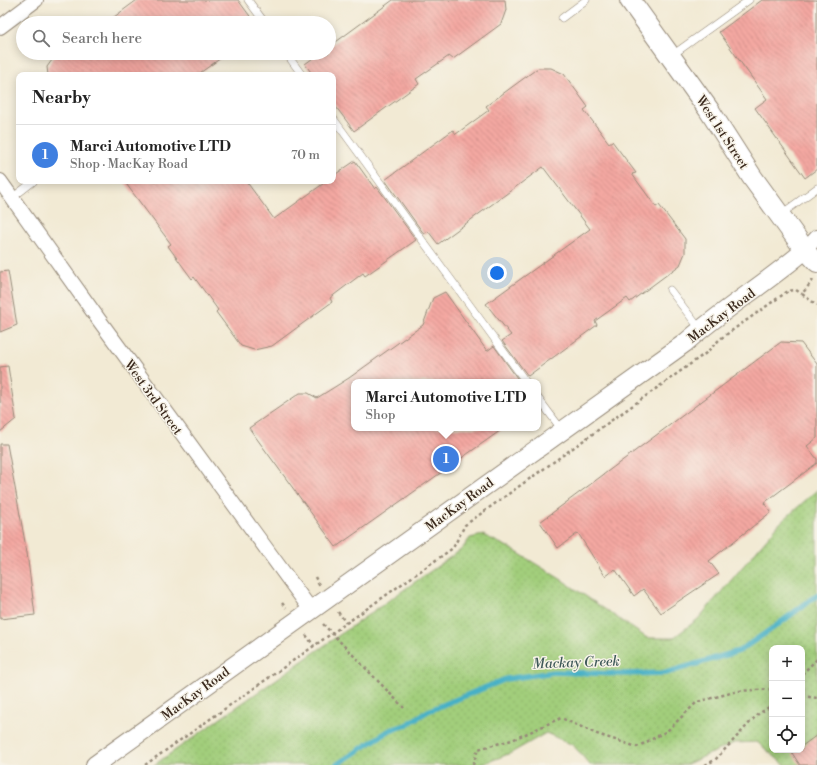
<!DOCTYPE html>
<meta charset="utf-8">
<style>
:root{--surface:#fff;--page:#f6f6f6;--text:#222;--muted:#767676;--line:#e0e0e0;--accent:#b5179e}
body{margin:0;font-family:"Libre Bodoni",serif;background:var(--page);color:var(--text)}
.controls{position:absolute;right:12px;bottom:12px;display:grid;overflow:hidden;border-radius:8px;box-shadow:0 2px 10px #0003}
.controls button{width:36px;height:36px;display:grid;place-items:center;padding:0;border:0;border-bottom:1px solid var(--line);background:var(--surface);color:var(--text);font:20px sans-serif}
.you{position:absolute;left:497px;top:273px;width:14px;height:14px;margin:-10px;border:3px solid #fff;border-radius:50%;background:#1a73e8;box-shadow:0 0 0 6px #1a73e833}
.badge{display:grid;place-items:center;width:26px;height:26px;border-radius:50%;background:var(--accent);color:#fff;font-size:13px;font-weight:700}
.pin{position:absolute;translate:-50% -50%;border:2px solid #fff;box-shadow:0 1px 4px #0006}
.popup{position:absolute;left:351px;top:379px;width:190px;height:52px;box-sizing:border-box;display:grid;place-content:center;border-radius:8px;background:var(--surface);filter:drop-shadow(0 1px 3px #0005);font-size:13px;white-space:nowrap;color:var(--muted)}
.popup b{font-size:15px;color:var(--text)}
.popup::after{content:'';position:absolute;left:50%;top:100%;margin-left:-8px;border:8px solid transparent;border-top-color:var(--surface)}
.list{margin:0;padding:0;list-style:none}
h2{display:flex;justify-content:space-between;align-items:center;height:52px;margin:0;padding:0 16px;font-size:17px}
h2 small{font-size:13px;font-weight:400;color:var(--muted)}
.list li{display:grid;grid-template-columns:26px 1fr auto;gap:12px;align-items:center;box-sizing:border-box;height:60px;padding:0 16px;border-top:1px solid var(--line)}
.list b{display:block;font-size:15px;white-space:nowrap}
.list p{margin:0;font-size:13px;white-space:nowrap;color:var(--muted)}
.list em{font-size:13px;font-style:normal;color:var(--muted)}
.icon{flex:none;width:22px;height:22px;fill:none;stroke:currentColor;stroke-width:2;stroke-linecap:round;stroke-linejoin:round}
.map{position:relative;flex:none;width:817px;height:765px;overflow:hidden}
.search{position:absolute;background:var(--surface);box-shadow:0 2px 10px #0003;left:16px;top:16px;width:320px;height:44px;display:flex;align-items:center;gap:10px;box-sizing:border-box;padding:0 14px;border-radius:22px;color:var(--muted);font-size:15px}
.panel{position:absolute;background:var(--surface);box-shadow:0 2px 10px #0003;left:16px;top:72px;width:320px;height:112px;border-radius:8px}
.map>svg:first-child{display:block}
.green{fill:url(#green-dots);stroke:#6e7c4c;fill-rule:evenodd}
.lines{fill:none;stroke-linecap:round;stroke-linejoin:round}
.stream{stroke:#47b0c6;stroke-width:5.5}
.building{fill:url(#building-back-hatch)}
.service-casing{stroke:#968a79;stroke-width:8}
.minor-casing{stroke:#968a79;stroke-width:16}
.tertiary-casing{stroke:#968a79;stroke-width:20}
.secondary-casing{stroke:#968a79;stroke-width:22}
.path{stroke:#968a79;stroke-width:2.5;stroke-dasharray:3 3;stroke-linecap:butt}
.service{stroke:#fff;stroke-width:7}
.minor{stroke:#fff;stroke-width:14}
.tertiary{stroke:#fff;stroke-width:18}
.secondary{stroke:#fff;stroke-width:20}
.labels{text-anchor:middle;stroke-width:3;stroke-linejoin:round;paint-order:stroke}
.street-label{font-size:13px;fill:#3b2a1e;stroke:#f7f3e8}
.water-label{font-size:14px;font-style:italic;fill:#3f5959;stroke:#f7f3e8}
</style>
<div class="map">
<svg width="817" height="765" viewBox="0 0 817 765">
<defs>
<pattern id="green-dots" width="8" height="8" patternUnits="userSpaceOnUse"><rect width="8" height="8" fill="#a2ce7b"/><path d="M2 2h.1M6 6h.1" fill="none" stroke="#8cb16a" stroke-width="1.8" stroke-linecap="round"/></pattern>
<pattern id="building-back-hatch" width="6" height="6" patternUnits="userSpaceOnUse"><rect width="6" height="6" fill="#f4a8a2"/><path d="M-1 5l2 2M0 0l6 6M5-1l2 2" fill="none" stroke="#c78983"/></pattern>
</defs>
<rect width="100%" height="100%" fill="#f7f3e8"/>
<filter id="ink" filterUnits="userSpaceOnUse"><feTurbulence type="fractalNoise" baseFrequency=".025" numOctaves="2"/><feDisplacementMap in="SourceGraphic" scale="8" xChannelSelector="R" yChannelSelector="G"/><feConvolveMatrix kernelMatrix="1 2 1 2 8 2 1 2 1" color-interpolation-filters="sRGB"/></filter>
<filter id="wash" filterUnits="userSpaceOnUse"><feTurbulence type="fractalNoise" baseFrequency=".012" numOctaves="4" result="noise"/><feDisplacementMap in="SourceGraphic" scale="16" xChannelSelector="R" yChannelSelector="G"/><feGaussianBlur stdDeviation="0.9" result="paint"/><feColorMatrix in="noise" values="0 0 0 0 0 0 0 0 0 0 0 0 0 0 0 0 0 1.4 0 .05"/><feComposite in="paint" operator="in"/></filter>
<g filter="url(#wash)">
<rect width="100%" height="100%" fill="#f2ead4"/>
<path class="green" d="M817,490V765H785L757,742L734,743L685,765H590L573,745L546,733L511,753L480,765H154L462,549L470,538L483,535L510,548L562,580L647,638H673L698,619L780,523ZM772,648H802V750H772Z"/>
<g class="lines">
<polyline class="stream" points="336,765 390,730 406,725 428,711 506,679 554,672 621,674 666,673 739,651 776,626 817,595"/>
</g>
<g id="blocks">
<g class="building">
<polygon points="137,0 238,0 255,23 106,23"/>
<polygon points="393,0 505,0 506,10 501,24 453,59 449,56 416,79 419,84 354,131 333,103 333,75 313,75 305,64 320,53 329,53 329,47"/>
<polygon points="762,0 817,0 817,169 805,178 755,108 767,99 719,32"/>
<polygon points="57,53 228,53 197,75 48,75 47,67"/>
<polygon points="538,68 551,68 564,74 588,107 584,110 609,143 612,141 636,173 632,174 656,207 659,205 685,239 685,253 680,265 630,302 627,298 595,321 597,325 528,376 502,341 511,335 486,304 590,229 543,167 438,244 428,231 424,234 385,180 453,130 456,134 489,110 486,106"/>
<polygon points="355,161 375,189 377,187 416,240 365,276 363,273 330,298 332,302 272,346 254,350 241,346 216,312 218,310 194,277 192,279 168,246 171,244 124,181 246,181 274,219 327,181 333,181 333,176"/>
<polygon points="8,271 17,325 0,332 0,272"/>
<polygon points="445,292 487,351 494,346 520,382 353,382 354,428 504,428 336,547 249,428 300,393 308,393 317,398 349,378 423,325 433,298"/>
<polygon points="781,342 801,343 817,364 817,438 807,446 817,459 817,463 764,503 771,512 709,561 719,574 661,613 643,589 634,596 615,569 605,576 578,533 558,548 540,522"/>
<polygon points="8,366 16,419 0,432 0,367"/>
<polygon points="0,444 7,444 27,553 35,615 0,619"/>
<polygon points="817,735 817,765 800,765 792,753 796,750 802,750 802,746"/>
</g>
</g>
</g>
<g filter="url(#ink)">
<use href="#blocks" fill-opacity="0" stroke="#968a79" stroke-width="1"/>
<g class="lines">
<g class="service-casing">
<g id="service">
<polyline points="248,0 265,23"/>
<polyline points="562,18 586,0"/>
<polyline points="286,53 302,75"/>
<polyline points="671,56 749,0"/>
<polyline points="333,118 526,382"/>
<polyline points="12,198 34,181"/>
<polyline points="780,215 817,188"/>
<polyline points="670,290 700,329"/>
<polyline points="538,398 562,430"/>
</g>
</g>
<g class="minor-casing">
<g id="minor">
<polyline points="0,27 36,0"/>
<polyline points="0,181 99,320 311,610"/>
<polyline points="805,250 817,237"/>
</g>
</g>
<g class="tertiary-casing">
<path id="tertiary" d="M95,765L685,343C723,309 767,283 805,250L817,263"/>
</g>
<g class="secondary-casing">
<polyline id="secondary" points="630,0 709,110 752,177 805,250"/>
</g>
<g class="path">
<polyline points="813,280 802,294 817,305"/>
<polyline points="315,577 319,585"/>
<polyline points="282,603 286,608"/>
<polyline points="338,612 346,623"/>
<polyline points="323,624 404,708"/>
<polyline points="306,635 314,646"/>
<polyline points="802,674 817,659"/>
<polyline points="802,681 804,695"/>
<polyline points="802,696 817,698"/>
<polyline points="145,765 453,548 465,525 706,353 720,339 788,291 796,290 802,294"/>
<polyline points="473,765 478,749 512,740 561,718 597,734 637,747 667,731 697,702 738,691 772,689"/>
<polyline points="705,765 715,760 757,715 772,705"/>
</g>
<use href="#service" class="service"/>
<use href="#minor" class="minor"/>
<use href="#tertiary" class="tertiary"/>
<use href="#secondary" class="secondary"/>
</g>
</g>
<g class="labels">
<g class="street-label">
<text transform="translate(723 132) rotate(57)" y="5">West 1st Street</text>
<text transform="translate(721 315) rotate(-37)" y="5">MacKay Road</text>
<text transform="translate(154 397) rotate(54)" y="5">West 3rd Street</text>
<text transform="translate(459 504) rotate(-36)" y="5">MacKay Road</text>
<text transform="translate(195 693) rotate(-36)" y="5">MacKay Road</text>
</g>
<g class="water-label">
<text transform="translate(576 662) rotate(-2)" y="5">Mackay Creek</text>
</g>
</g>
</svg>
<div class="controls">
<button>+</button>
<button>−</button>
<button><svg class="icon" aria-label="locate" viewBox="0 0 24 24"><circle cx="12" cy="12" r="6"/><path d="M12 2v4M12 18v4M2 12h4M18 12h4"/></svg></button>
</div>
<div class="you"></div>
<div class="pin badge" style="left:446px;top:459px;background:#3f7fe0">1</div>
<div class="popup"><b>Marci Automotive LTD</b>Shop</div>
<div class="search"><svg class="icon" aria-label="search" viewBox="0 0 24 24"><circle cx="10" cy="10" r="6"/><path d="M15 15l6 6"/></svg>Search here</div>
<section class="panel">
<h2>Nearby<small></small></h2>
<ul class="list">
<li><span class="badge" style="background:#3f7fe0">1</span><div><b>Marci Automotive LTD</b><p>Shop · MacKay Road</p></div><em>70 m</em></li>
</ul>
</section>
</div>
